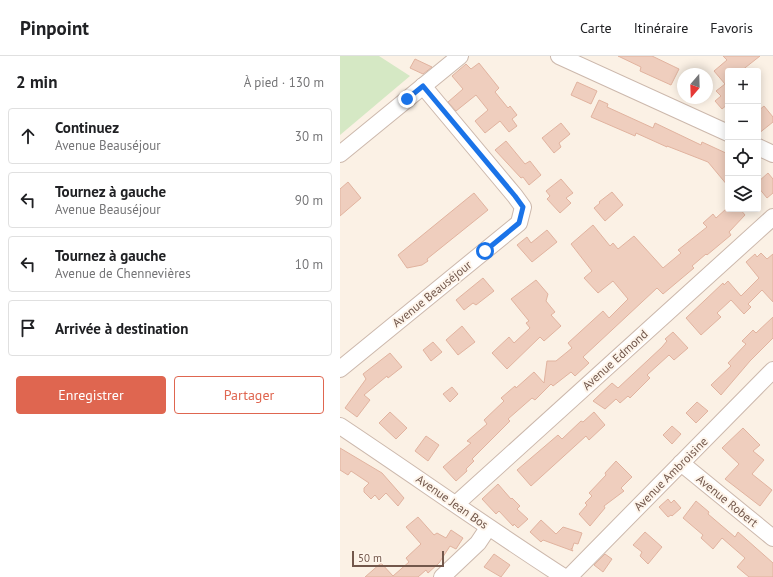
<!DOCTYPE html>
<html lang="fr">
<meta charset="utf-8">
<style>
:root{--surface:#fff;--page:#f2f2f2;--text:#202124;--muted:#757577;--line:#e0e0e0;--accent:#df6650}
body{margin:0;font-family:"PT Sans",sans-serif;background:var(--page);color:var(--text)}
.controls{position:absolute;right:12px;top:12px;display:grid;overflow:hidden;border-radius:4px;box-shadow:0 2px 10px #0003}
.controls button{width:36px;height:36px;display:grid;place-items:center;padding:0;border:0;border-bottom:1px solid var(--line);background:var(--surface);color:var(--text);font:20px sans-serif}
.compass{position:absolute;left:337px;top:12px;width:36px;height:36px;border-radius:50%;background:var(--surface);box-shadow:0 2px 10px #0003;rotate:199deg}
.scale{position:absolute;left:12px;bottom:10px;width:92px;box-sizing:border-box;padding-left:4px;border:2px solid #72574b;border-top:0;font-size:11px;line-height:14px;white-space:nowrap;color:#72574b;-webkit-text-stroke:3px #fef5eb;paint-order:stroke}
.stop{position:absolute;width:12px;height:12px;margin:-9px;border:3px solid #1a73e8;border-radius:50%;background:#fff}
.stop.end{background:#1a73e8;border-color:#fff;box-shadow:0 1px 4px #0008}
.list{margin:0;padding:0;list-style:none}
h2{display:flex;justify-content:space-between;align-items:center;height:52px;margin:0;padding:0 16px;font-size:17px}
h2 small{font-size:13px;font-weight:400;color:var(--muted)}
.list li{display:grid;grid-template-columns:26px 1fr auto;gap:12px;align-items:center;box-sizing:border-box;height:56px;margin:0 8px 8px;padding:0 8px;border:1px solid var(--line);border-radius:4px}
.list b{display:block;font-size:15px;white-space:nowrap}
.list p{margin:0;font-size:13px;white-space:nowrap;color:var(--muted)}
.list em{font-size:13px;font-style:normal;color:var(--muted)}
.actions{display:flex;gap:8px;padding:12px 16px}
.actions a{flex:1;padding:9px 0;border:1px solid var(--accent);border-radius:4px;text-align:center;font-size:14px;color:var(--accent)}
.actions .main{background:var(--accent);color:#fff}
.icon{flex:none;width:22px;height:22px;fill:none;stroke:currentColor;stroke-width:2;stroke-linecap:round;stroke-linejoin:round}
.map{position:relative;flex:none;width:433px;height:521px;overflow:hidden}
header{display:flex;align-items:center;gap:24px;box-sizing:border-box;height:56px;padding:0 20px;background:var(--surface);border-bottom:1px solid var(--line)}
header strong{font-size:19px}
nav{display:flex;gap:22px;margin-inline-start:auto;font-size:14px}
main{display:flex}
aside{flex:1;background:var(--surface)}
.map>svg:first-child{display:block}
.green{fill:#d5e8c4}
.building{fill:#efcebe;stroke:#e1b39f}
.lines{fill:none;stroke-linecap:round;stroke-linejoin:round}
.minor-casing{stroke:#ccb8ac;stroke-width:18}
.minor{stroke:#fff;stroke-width:16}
.route{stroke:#1a73e8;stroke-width:5}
.labels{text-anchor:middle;stroke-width:4;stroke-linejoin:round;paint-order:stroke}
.street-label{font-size:12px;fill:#72574b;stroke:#fef5eb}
</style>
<header>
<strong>Pinpoint</strong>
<nav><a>Carte</a><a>Itinéraire</a><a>Favoris</a></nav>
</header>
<main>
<aside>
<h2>2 min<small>À pied · 130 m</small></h2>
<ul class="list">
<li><svg class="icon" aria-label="ahead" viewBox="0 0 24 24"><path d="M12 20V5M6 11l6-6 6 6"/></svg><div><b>Continuez</b><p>Avenue Beauséjour</p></div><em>30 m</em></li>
<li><svg class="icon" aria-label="left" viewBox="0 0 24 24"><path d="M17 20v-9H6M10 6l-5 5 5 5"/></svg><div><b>Tournez à gauche</b><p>Avenue Beauséjour</p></div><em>90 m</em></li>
<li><svg class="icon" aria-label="left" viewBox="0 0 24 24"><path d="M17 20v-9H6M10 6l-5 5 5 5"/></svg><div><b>Tournez à gauche</b><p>Avenue de Chennevières</p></div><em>10 m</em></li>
<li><svg class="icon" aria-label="arrive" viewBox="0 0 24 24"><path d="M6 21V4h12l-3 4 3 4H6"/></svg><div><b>Arrivée à destination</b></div></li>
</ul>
<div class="actions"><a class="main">Enregistrer</a><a>Partager</a></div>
</aside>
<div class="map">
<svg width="433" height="521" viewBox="0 0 433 521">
<rect width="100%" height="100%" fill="#fbf1e5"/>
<polygon class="green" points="0,0 39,0 70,20 0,79"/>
<g class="building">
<polygon points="278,0 312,0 339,13 331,29 300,15 301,11"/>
<polygon points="383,0 420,0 401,15 388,15 388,48 382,53 375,45 381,40 376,35 385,28 374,15 387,4"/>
<polygon points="75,3 92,11 83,18 70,12"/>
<polygon points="139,7 159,32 155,36 168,52 170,50 177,59 172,63 177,70 169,76 160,65 145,77 135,65 148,54 136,39 116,55 108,46 123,33 112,20 126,8 131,13"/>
<polygon points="237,26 257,35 251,48 231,39"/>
<polygon points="259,44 268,48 267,51 313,72 315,67 361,89 362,86 388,98 388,130 368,106 327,90 327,91 296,77 295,80 251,61"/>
<polygon points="424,50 433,61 433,66 418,78 418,55"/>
<polygon points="221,67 230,78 219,87 221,91 214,97 202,82"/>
<polygon points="166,85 185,108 190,105 201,119 189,129 183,121 181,122 155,94"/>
<polygon points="428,117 433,123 433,137 427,142 418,131 418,126"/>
<polygon points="221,123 233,137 226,142 231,147 220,157 207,143 210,140 206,135"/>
<polygon points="8,126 21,142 0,160 0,133"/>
<polygon points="272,136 283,149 265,165 254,152 260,147 259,146"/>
<polygon points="134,137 148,154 87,203 88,205 82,209 67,212 58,199"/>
<polygon points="386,153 400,153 405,159 389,176 391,179 367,199 366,198 352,210 354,212 323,238 317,232 243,301 249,307 235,320 231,316 213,330 211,328 195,344 192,342 168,363 170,365 132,403 134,405 126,413 127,415 116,425 103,411 131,387 127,385 147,368 144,364 164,345 161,342 175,330 176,332 194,316 204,327 207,305 216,305 232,292 228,287 263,255 269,262 288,243 273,225 258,237 244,222 252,215 231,188 253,169 270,190 273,187 278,193 294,180 323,212 341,197 338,194 367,171 363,167 373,158 376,162"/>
<polygon points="207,174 217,186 192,206 177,189 187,181 191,187"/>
<polygon points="421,197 427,203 433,198 433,246 422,234 408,248 411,251 404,258 391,244 377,257 381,261 361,279 346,262 383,227 384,229 388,225 401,240 419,222 406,206 415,198 417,201"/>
<polygon points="143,222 154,235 136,249 133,247 124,254 116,244"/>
<polygon points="196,224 208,238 206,245 215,256 211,259 221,270 204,285 200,281 167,313 152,297 169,281 174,287 190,272 186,267 189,265 171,243"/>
<polygon points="433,261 433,282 410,305 381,339 371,329 391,310 388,307 406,288 402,285 413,274 416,277"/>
<polygon points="122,270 135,286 118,299 106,284"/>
<polygon points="333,276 348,292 334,304 329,299 307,319 310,322 290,342 288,340 280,347 276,343 265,353 253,345 272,327 278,332 322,291 327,285 325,283"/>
<polygon points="93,286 102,296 91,305 83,294"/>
<polygon points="50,297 62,311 48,322 47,320 24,339 30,344 17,361 5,352 26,323 23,318"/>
<polygon points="112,331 118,338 110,346 103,338"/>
<polygon points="357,346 368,355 356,367 346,357"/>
<polygon points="50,356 67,372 56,383 39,367"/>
<polygon points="254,356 265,369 249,384 246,380 191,430 177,414 218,379 222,383 241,365 243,366"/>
<polygon points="332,370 341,378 332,388 323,379"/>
<polygon points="403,372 420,389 413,395 424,404 412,418 432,434 420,450 385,423 399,408 382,392"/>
<polygon points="86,380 99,389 88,405 75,395"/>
<polygon points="0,392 42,417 64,442 58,450 46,437 39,444 35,439 31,443 24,436 24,432 29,427 11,415 8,419 0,414"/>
<polygon points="276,405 292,421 281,432 284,435 264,450 265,452 250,470 239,458 247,449 245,447 252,440 249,437 266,419 265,417"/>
<polygon points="158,428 171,443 172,442 180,450 177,453 188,463 178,472 174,468 173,470 159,455 156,458 142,443"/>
<polygon points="328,443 331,447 334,444 341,452 332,460 331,459 328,461 319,451"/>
<polygon points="356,445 369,456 368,458 395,481 398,476 433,507 433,521 409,521 397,511 405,502 382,482 373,493 361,482 363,479 343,462"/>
<polygon points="78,461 94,479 97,477 106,482 111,474 123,482 116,493 110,490 99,507 88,517 86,514 78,521 25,521 41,507 53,520 69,506 66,502 81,488 66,471"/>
<polygon points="201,464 216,478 223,471 242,477 238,488 234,487 232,493 231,492 233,495 203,484 201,486 190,476"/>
<polygon points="305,476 322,491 308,508 300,500 302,496 293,489"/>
<polygon points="154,498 170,509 161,521 144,511"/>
<polygon points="265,498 272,503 263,516 254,509"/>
</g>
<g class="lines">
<g class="minor-casing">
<g id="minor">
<polyline points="219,0 388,77"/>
<polyline points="418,91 433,98"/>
<polyline points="0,98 120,0"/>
<polyline points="0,313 179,167 183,151 175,140 83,30"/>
<path d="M0,370C75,420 148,472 224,521"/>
<polyline points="341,407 433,482"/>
<polyline points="116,448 433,161"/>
<polyline points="102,521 138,487 148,472"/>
<polyline points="229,521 433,314"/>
</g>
</g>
<use href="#minor" class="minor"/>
</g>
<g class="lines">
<polyline class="route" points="67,43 83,30 175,140 183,151 179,167 145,195"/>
</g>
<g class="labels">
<g class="street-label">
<text transform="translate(92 238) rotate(-39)" y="4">Avenue Beauséjour</text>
<text transform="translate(275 304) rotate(-42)" y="4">Avenue Edmond</text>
<text transform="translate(331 418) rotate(-45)" y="4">Avenue Ambroisine</text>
<text transform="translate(387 445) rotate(39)" y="4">Avenue Robert</text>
<text transform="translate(112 446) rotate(35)" y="4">Avenue Jean Bos</text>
</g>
</g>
</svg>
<div class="controls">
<button>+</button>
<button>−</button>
<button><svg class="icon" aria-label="locate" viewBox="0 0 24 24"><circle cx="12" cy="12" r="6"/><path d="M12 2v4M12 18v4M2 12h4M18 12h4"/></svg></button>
<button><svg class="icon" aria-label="layers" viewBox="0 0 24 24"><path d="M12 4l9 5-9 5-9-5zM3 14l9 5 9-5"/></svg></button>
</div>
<svg class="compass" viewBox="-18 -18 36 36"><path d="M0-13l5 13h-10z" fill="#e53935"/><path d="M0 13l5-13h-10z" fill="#757577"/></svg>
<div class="scale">50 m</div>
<div class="stop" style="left:145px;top:195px"></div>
<div class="stop end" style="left:67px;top:43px"></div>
</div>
</main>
